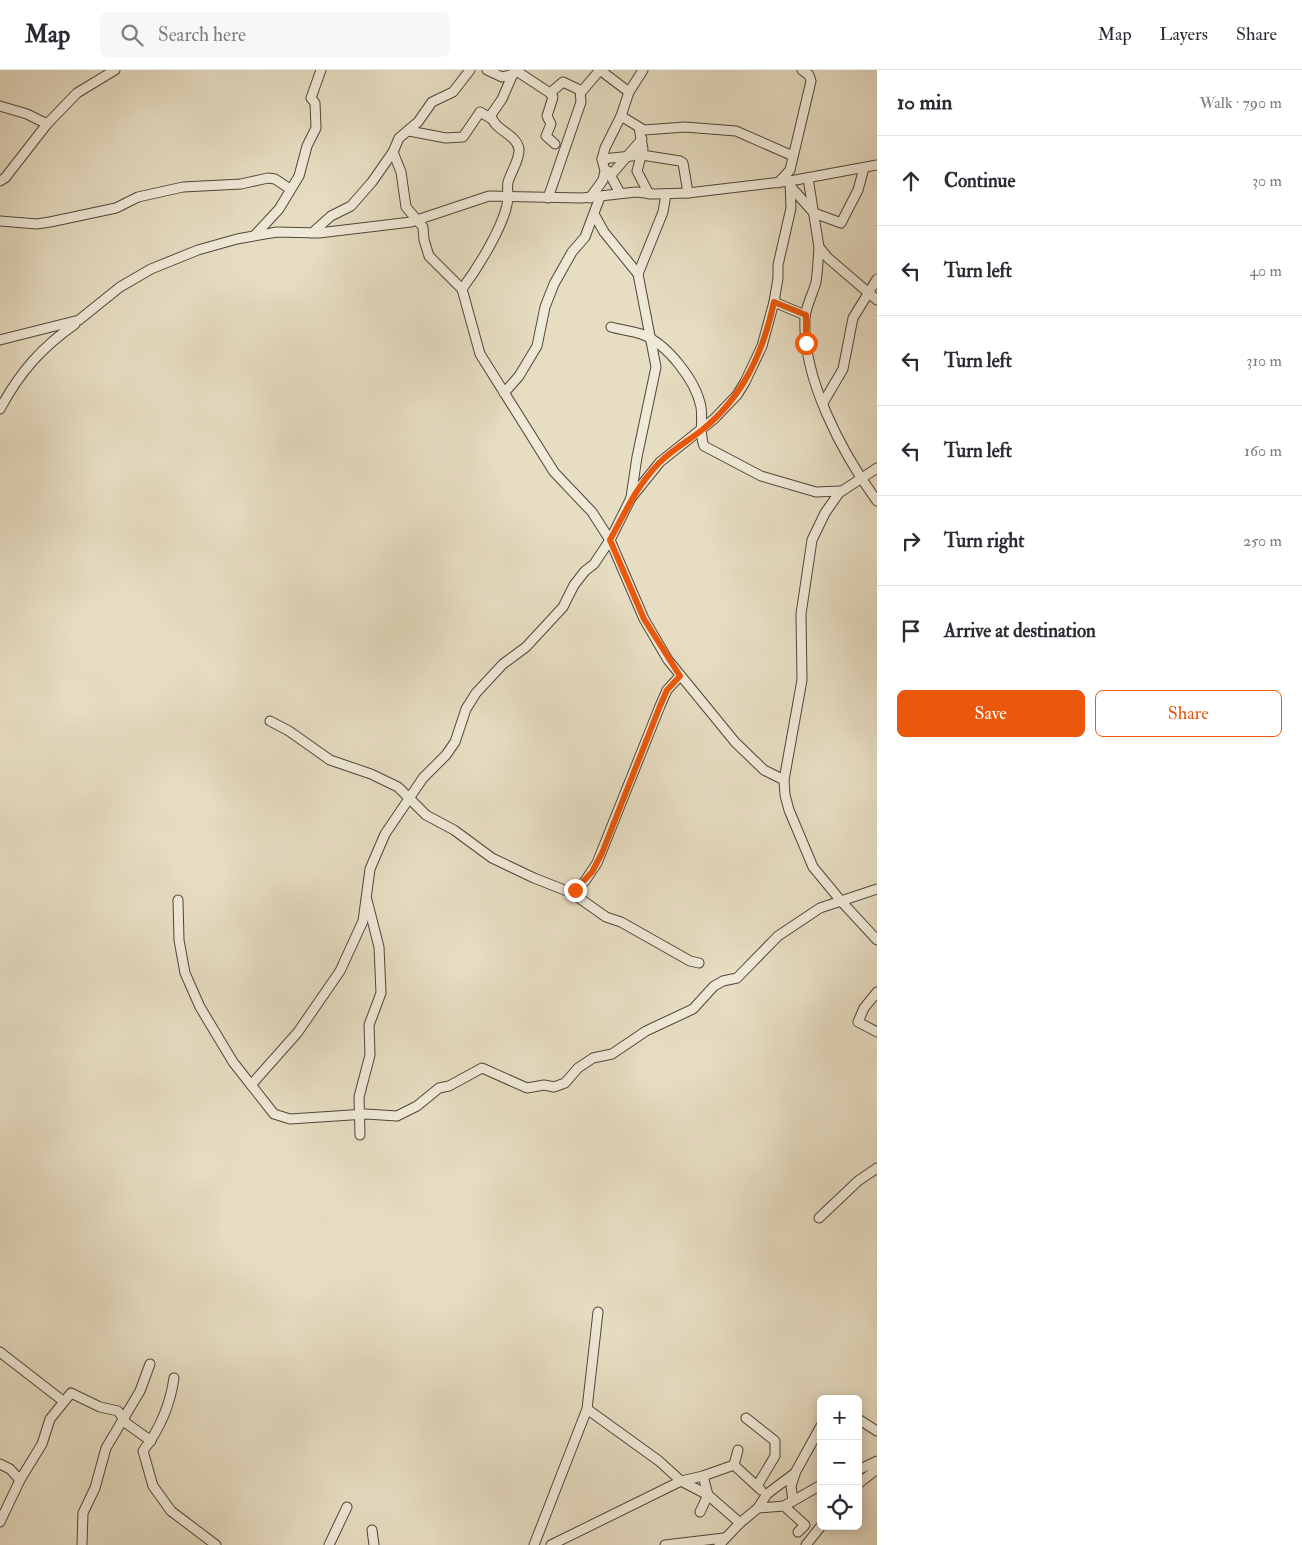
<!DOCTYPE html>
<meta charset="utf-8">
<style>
:root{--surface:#fff;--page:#f7f7f7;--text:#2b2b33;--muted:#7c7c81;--line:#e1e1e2;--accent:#ea580c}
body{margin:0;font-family:"IM FELL Double Pica",serif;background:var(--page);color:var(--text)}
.controls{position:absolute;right:15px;bottom:15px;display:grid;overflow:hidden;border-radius:8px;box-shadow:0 2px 12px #0003}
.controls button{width:45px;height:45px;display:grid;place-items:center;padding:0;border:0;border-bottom:1px solid var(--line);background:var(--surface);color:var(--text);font:25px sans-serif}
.stop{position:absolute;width:15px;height:15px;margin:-11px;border:4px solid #ea580c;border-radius:50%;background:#fff}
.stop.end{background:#ea580c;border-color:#fff;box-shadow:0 1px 5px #0008}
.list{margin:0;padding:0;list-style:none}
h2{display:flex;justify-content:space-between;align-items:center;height:65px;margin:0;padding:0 20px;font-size:21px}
h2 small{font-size:16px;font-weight:400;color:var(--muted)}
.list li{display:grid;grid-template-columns:32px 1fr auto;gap:15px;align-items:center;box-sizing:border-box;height:90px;padding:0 20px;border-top:1px solid var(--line)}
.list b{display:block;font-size:19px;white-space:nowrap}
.list em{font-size:16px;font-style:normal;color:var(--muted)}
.actions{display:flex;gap:10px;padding:15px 20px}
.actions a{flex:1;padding:11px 0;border:1px solid var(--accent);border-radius:8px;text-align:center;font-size:18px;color:var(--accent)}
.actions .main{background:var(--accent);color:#fff}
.icon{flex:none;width:28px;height:28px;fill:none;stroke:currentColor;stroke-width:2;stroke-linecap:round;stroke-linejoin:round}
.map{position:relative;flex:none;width:877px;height:1475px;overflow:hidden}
header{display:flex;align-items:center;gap:30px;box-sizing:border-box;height:70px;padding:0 25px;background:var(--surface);border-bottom:1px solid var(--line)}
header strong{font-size:24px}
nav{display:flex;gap:28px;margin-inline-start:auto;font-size:18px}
.search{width:350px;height:45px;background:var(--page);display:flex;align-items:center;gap:12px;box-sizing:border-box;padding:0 18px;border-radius:8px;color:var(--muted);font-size:19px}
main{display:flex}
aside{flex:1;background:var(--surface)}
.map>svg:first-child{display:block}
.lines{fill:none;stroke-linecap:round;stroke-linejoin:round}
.minor-casing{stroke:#504639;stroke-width:11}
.minor{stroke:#efe9d7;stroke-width:9}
.route{stroke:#ea580c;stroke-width:6}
</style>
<header>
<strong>Map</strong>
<div class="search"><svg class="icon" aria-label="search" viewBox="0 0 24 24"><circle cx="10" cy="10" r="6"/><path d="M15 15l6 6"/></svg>Search here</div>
<nav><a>Map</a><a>Layers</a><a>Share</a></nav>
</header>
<main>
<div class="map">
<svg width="877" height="1475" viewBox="0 0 877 1475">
<rect width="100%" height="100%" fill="#e7ddc2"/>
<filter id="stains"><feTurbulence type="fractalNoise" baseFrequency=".004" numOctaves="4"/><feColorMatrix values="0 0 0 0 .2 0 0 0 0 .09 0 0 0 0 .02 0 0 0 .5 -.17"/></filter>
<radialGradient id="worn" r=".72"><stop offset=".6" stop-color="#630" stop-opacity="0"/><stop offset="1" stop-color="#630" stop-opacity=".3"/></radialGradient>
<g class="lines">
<g class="minor-casing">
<g id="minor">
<polyline points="487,0 502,7 514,4"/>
<polyline points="515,0 550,23 563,12 582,21 600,0"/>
<polyline points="600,0 629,22"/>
<polyline points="550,23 553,27 547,46 551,54 546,66 555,74"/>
<polyline points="0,36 27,44 47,54"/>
<polyline points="621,46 644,60 685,57 736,61 793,86"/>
<polyline points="639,58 643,79 637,101 649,124"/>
<polyline points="409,61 446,68 463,67 480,42 492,49"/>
<polyline points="393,82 401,102 406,137 423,157 424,170 429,186 462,219 480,284 554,402 592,442 610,470 644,549 668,590 735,672 764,700 784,710"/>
<polyline points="602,89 642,85 680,91 683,93 688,123"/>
<polyline points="608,101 620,123"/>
<polyline points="611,105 642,69"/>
<polyline points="808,108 819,177 828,188 877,230"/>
<polyline points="0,111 5,108 47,54 77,23 115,0"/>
<polyline points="790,111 791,138 778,195 778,208 774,232 805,245"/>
<polyline points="778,113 790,100 811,11 809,5 802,0"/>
<polyline points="791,117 814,143 841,153 858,120 864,98"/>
<polyline points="548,128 581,32 580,20"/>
<polyline points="590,128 603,110 605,101 602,89 605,78 621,46 629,22 643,0"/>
<polyline points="594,144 604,162 638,204 656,297 637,387 631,427"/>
<polyline points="0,151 37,154 50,152 116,138 138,127 183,117 241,114 268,108 275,109 290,119"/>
<polyline points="312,163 331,146 351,136 372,112 393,82 399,68 418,52 432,32 453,22 470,0"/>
<polyline points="255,165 279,139 299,106 307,76 316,58 315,33 311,28 321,0"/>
<path d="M819,177C818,189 818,200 816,212C813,224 806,235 805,248C802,308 842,383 877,431"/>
<polyline points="638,204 663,142 666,124"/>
<path d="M462,219C477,199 507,152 508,127C508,122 507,117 508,112C511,102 520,89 519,79C516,63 494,61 491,45L502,29L512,6"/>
<path d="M611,257C621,260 632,261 641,264C667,273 696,311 701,337C703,350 699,364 704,376L761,406L816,422L841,421"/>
<polyline points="0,270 79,250 120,217 151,199 198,180 237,169 277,162 319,163 411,152 489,126 582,128 636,122 654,124 688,123 790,111 877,95"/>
<polyline points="504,323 519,306 537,276 545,237 554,214 572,182 585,167 600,127"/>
<polyline points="823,333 843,299 853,248 877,209"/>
<path d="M0,339C20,302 41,278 75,254"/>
<polyline points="877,398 839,423 825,443 812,470 801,544 802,610 784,710 785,725 789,740 813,797 841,831 877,870"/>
<polyline points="270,651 289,661 330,690 371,704 398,717 426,745 454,760 492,788 534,808 572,823 606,847 621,852 690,891 699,893"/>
<polyline points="572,823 585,811 597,793 660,636 667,620 680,606"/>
<polyline points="178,830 179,870 185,903 200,937 233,992 274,1044 290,1049 366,1044 397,1046 417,1036 439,1018 449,1016 482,998 527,1018 544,1015 554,1017 565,1013 578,998 593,988 612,984 646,961 693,939 714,916 723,911 737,908 778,866 820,838 877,819"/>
<polyline points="877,922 864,938 858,952 877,962"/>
<polyline points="251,1015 298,962 340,901 363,851 370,799 385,764 423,708 446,685 455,672 466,639 476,623 503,594 526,577 563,537 574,515 585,501 594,494 610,470 631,428 660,392 714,349 737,325 745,312 762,276 774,232"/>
<polyline points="360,1065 359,1027 370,985 369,955 381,923 379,877 367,830"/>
<polyline points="819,1148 858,1111 877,1098"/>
<polyline points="0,1282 63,1331"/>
<path d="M174,1308C170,1336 160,1359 143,1381L153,1416L171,1441L216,1475"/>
<polyline points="587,1339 659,1391 681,1411 708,1425 740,1453"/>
<polyline points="746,1348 775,1371 775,1386 757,1416"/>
<polyline points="858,1349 877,1361"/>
<polyline points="738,1380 734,1395 761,1420"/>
<polyline points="0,1394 10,1399 20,1410"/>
<polyline points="858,1400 877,1391"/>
<polyline points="858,1414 877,1399"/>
<polyline points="793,1431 791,1416 795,1404"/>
<polyline points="784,1436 805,1455 798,1462"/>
<polyline points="758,1438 767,1424 795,1403 821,1356"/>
<polyline points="700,1442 708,1425 703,1406 734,1395"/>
<polyline points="0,1452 20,1410 42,1374 50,1349 71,1323 100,1337 118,1341 126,1353 151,1371"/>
<polyline points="372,1460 374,1475"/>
<polyline points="82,1475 83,1443 95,1418 106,1378 140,1321 150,1294"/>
<polyline points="329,1475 347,1437"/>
<polyline points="534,1475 587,1339 598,1242"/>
<polyline points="551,1475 681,1411 703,1406"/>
<polyline points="665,1475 724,1468"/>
<polyline points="719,1475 740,1453 758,1438 784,1436 821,1415"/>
<polyline points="806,1475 821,1456"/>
</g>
</g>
<use href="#minor" class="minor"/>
</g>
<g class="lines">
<path class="route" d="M575,820L592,802L602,783L660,636L667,620L680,606L644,549L610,470C626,441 636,417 659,393C672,380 688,371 702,360C743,327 763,283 774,232L806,245V273"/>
</g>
<rect width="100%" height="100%" filter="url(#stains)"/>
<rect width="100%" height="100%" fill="url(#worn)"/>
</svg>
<div class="controls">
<button>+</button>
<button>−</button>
<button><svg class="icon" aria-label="locate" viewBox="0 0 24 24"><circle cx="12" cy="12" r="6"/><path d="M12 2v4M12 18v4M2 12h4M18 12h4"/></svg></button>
</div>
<div class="stop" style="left:806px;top:273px"></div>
<div class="stop end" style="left:575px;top:820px"></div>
</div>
<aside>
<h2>10 min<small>Walk · 790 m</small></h2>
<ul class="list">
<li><svg class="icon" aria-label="ahead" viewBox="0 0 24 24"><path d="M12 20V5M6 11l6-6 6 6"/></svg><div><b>Continue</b></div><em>30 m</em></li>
<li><svg class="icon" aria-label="left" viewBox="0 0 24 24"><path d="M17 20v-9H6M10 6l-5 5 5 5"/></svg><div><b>Turn left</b></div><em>40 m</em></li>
<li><svg class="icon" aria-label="left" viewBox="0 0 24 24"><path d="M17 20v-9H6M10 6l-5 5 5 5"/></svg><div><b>Turn left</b></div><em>310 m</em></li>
<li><svg class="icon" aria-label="left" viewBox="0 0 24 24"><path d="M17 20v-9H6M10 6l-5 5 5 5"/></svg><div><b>Turn left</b></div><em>160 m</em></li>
<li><svg class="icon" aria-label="right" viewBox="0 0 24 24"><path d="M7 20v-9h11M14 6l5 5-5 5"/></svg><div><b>Turn right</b></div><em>250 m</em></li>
<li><svg class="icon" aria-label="arrive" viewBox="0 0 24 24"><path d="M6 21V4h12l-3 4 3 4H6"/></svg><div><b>Arrive at destination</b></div></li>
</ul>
<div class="actions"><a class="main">Save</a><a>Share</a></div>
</aside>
</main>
